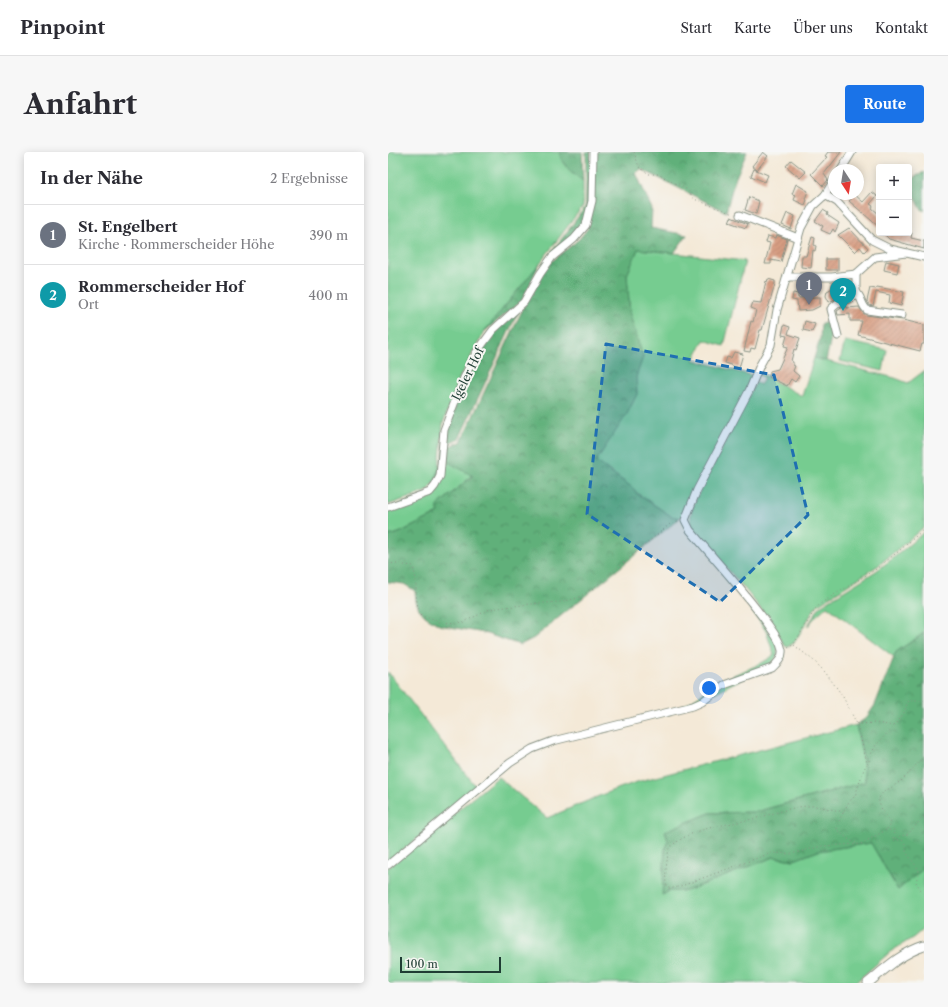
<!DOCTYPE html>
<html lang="de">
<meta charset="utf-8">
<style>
:root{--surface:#fff;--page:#f7f7f7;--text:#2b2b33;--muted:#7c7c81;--line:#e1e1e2;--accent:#1a73e8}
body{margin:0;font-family:"Libre Caslon Text",serif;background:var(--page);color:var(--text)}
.controls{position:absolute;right:12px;top:12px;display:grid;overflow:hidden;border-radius:4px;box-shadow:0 2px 10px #0003}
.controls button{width:36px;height:36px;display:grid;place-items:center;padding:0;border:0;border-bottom:1px solid var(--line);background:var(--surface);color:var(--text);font:20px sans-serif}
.compass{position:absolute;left:440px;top:12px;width:36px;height:36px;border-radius:50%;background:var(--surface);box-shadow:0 2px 10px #0003;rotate:168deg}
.scale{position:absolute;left:12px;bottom:10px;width:101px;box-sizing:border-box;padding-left:4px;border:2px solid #1f3d34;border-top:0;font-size:11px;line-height:14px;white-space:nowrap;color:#1f3d34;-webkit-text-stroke:3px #f6f6f2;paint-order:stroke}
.you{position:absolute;left:321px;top:536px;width:14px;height:14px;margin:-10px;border:3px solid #fff;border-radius:50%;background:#1a73e8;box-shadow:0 0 0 6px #1a73e833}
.badge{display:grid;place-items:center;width:26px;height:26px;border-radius:50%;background:var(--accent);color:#fff;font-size:13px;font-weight:700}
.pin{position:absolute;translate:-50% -33px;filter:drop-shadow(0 1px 2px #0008)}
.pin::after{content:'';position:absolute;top:21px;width:14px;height:12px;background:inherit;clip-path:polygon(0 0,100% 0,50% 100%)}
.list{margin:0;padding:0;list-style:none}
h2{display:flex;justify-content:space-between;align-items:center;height:52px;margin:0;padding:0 16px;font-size:17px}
h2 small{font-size:13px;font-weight:400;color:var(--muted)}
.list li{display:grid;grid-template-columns:26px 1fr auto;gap:12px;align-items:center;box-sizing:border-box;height:60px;padding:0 16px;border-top:1px solid var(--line)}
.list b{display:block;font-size:15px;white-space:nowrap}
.list p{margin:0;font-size:13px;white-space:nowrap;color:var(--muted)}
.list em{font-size:13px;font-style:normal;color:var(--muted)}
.map{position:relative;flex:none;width:536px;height:831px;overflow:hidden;border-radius:4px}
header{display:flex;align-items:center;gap:24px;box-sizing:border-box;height:56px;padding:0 20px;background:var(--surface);border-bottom:1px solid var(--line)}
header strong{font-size:19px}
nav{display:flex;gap:22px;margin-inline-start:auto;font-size:14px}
.intro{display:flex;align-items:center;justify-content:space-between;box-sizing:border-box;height:96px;padding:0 24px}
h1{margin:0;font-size:28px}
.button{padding:10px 18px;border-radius:4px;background:var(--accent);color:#fff;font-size:14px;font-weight:700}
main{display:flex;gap:24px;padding:0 24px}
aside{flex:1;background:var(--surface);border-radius:4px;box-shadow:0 2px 10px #0003}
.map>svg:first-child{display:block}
.green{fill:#76cc90;stroke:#4a8462}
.forest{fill:url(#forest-crowns);stroke:#407657}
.building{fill:url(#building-hatch)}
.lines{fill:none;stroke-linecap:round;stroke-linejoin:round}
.minor-casing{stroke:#8a9386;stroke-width:9}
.major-casing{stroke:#8a9386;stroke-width:11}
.path{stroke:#8a9386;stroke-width:1;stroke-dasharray:1 3;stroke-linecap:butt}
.minor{stroke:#fff;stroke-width:7}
.major{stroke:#fff;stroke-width:9}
.marked{fill:#1f6fb2;fill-opacity:0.2;stroke:#1f6fb2;stroke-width:3;stroke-dasharray:8 5;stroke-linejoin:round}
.labels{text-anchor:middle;stroke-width:4;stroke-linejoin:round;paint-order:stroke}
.street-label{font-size:12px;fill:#1f3d34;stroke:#f6f6f2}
</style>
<header>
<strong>Pinpoint</strong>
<nav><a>Start</a><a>Karte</a><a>Über uns</a><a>Kontakt</a></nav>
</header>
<div class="intro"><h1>Anfahrt</h1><a class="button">Route</a></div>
<main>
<aside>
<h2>In der Nähe<small>2 Ergebnisse</small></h2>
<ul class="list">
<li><span class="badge" style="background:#6b7280">1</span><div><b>St. Engelbert</b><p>Kirche · Rommerscheider Höhe</p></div><em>390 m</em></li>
<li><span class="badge" style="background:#0f9aa8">2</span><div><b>Rommerscheider Hof</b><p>Ort</p></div><em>400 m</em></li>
</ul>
</aside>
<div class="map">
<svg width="536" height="831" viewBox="0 0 536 831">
<defs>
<pattern id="forest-crowns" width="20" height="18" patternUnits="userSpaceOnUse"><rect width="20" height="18" fill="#60b07a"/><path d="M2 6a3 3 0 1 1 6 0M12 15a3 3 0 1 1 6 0" fill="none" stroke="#4f9065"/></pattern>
<pattern id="building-hatch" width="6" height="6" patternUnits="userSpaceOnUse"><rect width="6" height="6" fill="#d79d82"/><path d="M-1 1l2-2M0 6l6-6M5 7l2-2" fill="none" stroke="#ae816b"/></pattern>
</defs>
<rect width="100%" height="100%" fill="#f6f6f2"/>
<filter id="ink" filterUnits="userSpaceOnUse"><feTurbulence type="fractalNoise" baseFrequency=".025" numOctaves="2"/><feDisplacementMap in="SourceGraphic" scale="8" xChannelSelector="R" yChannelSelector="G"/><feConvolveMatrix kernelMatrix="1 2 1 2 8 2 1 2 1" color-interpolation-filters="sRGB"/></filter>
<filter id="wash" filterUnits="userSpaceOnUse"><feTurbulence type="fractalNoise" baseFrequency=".012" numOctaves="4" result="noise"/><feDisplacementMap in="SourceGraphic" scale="16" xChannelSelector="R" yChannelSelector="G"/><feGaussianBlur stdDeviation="0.9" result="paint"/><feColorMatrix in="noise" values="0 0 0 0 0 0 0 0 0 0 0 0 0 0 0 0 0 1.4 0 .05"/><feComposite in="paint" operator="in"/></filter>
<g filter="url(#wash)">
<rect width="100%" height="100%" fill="#f4e9d7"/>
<g class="green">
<path d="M0,0H172C171,12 186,22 195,29V54L152,111L96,180L72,225L55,271L51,317L48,327L40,339L0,353Z"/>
<polygon points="250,97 357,109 336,194 316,188 306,208 365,224 302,351 292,366 283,364 249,341 245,336 208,309 239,262 249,242 248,225 255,205 242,163 239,123"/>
<polygon points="457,189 499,198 495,219 452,209"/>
<path d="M426,206L507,226L520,231L536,219V375L491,413L432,451L427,456L406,491L399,495L397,494C374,452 339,417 307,381C298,365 305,353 312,339L368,230L372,233L376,227L372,223V221L414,244Z"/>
<polygon points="55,307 85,323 49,354 51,361 11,381 0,384 0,357 44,341"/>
<polygon points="536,380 536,481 508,500 506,505 439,454 428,464 419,475 432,454 488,419 504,407"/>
<path d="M362,455L368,459L389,492C391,503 389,508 379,514L314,547L293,555C308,547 321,536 335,528C352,519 371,515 386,503L378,479Z"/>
<polygon points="0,520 89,636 0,711"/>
<polygon points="468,573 475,607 477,630 367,660 322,661 278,679 280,689 277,698 275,743 281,739 298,739 386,705 406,708 430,699 483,691 510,738 536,716 536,776 526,785 502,800 467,831 0,831 0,716 110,625 159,666 223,639 252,629"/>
</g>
<g class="forest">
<path d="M172,0H194L195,29C187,22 171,12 172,0Z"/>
<polygon points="198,0 203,0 201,56 195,77 155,112 198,54"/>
<polygon points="207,0 359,0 346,30 338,60 253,17 248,21 264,57 263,76 299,83 286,101 250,97 239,123 242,163 255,205 248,225 249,242 239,262 208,309 223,321 245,336 249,342 283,364 292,366 146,486 132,493 96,481 51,473 37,464 31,457 28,449 27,439 16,432 0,430 0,384 11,381 51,361 49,354 85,324 55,307 56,296 73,290 137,152 158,114 191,87 200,76"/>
<polygon points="536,20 536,59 533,57 521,32 521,28"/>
<polygon points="152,111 134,149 96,180"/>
<polygon points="130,160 71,287 57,292 57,281 77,227 102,183"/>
<polygon points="443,170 445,176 438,209 426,206 432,187 433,171"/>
<polygon points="536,481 536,716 510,738 483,691 430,699 406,708 386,705 298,739 281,739 274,743 277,698 280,689 277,679 322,661 367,660 477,630 475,606 468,573 478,566 487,553 508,500"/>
</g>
<g id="blocks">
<g class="building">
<polygon points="375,0 380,4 369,18 364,14"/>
<polygon points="440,0 453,0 436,22 440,28 435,34 423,22 439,5 437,4"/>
<polygon points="403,8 418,20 412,26 398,14"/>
<polygon points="366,17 380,23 377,30 363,24"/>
<polygon points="408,32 420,39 417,47 419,48 417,53 406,48 408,43 404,42"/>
<polygon points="484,40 489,44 482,52 485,54 484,56 491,62 491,75 461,49 463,47 452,42 466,42 475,50"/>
<polygon points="361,45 371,49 368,62 357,58"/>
<polygon points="435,58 440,61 439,63 451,71 447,80 445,77 442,82 433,78 435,74 427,69"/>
<polygon points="399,61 407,64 403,77 394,73"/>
<polygon points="343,65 360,72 358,76 341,70"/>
<polygon points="461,76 480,96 476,100 472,95 467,100 450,83"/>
<polygon points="495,81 524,81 523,86 536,89 536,97 501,87"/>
<polygon points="388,83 399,87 393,110 383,108 383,112 377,112 382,91 378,90 380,84 387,86"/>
<polygon points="424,85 427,86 426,93 428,94 427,99 425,98 423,116 413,115 414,104 418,104"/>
<rect x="438" y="107" width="12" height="11"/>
<polygon points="498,109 511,112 509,121 496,118"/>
<polygon points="380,127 387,129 387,132 374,178 372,178 367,197 363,196 362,200 356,199 363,169 365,170 368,158 363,156 365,150 373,151 378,129 379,130"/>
<polygon points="460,128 463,134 460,135 463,140 441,150 438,144 439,139 443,137 444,131 446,130 451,133 452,129"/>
<polygon points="489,135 516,140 513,154 501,151 502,143 488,140 485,154 481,153 479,149 482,136 488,137"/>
<polygon points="405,141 410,142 410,146 432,145 432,154 424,158 410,159 409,149 404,148"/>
<polygon points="458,153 459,156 471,155 475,161 478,163 515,168 536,173 536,192 534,192 532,199 470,183 474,169 462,169 462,162 450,163 449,159"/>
<polygon points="417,169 427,172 424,180 415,178"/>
<polygon points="396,173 402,175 400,182 412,186 408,198 406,197 403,209 405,210 405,213 407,214 405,219 411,224 407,230 403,227 399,234 381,225 382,219 390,217 400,195 396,194 399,184 394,183"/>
<polygon points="346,200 355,202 351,216 337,211 339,205 343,206"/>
</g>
</g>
</g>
<g filter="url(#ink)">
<use href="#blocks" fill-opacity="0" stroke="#8a9386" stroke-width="1"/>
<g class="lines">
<g class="minor-casing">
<g id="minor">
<polyline points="453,18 464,0"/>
<polyline points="437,43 449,50 484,88 502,97 536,105"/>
<polyline points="352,63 410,86"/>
<polyline points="399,125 444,125 468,122 487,105 518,101"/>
<path d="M468,140C474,145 473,153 479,158L514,163"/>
<polyline points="450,184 443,157 450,151 468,144 468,122"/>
<polyline points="0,355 42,340 47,334 52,324 56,278 76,226 88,201 105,178 136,150 152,122 164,105 186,87 198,73 204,49 205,0"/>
<path d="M0,713L122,611L144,597L165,589L305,554L314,550L336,533L384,516C389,511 395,506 394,498C392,488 384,478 379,471C355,438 328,409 302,378L297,368L309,338L361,239L372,213L383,193L389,158L413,76L425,54L437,43L446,28"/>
</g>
</g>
<g class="major-casing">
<path id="major" d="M480,831C498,816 514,801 536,794"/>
</g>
<g class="path">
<polyline points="246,0 251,15 261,22 270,22 300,38 306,47 345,62"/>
<polyline points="0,411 25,414 28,427 28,443 31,463 55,471 76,470 102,457 142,452 173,450 190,446 205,436 282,372 290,370"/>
<polyline points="406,493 426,509 437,520 454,543 469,572 479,611"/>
<polyline points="400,496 406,492 428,456 433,451 488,417 511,399 536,377"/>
<polyline points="469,572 488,571 506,574"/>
<path d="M456,660C446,658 436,655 426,654C404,653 382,664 360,668C333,674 303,676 281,696C280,703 274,733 281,736C285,737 292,734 296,733L383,701L403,702L434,694L472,692"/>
<path d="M499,677L503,672C500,664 490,656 491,647C493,639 502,637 507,633C519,626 526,614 536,605"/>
<polyline points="506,688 514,688 518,693 518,700 531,718 528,730 536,743"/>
<path d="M468,691C461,689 454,682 449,677L450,671L460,651L467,644L476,617L482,607L484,600L488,593L510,570L517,559L519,551L521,549H536"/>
<polyline points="473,692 498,678 506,678 505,687 520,682 536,664"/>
</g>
<use href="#minor" class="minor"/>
<use href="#major" class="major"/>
</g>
</g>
<path class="marked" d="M218,192L386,223L420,363L332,450L199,362Z"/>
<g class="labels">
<g class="street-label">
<text transform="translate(80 222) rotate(-64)" y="4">Igeler Hof</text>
</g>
</g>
</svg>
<div class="controls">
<button>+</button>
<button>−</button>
</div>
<svg class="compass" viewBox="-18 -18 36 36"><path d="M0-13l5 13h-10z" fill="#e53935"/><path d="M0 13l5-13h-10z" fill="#7c7c81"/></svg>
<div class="scale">100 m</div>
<div class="you"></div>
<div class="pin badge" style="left:421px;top:153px;background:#6b7280">1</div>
<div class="pin badge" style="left:455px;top:159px;background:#0f9aa8">2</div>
</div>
</main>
